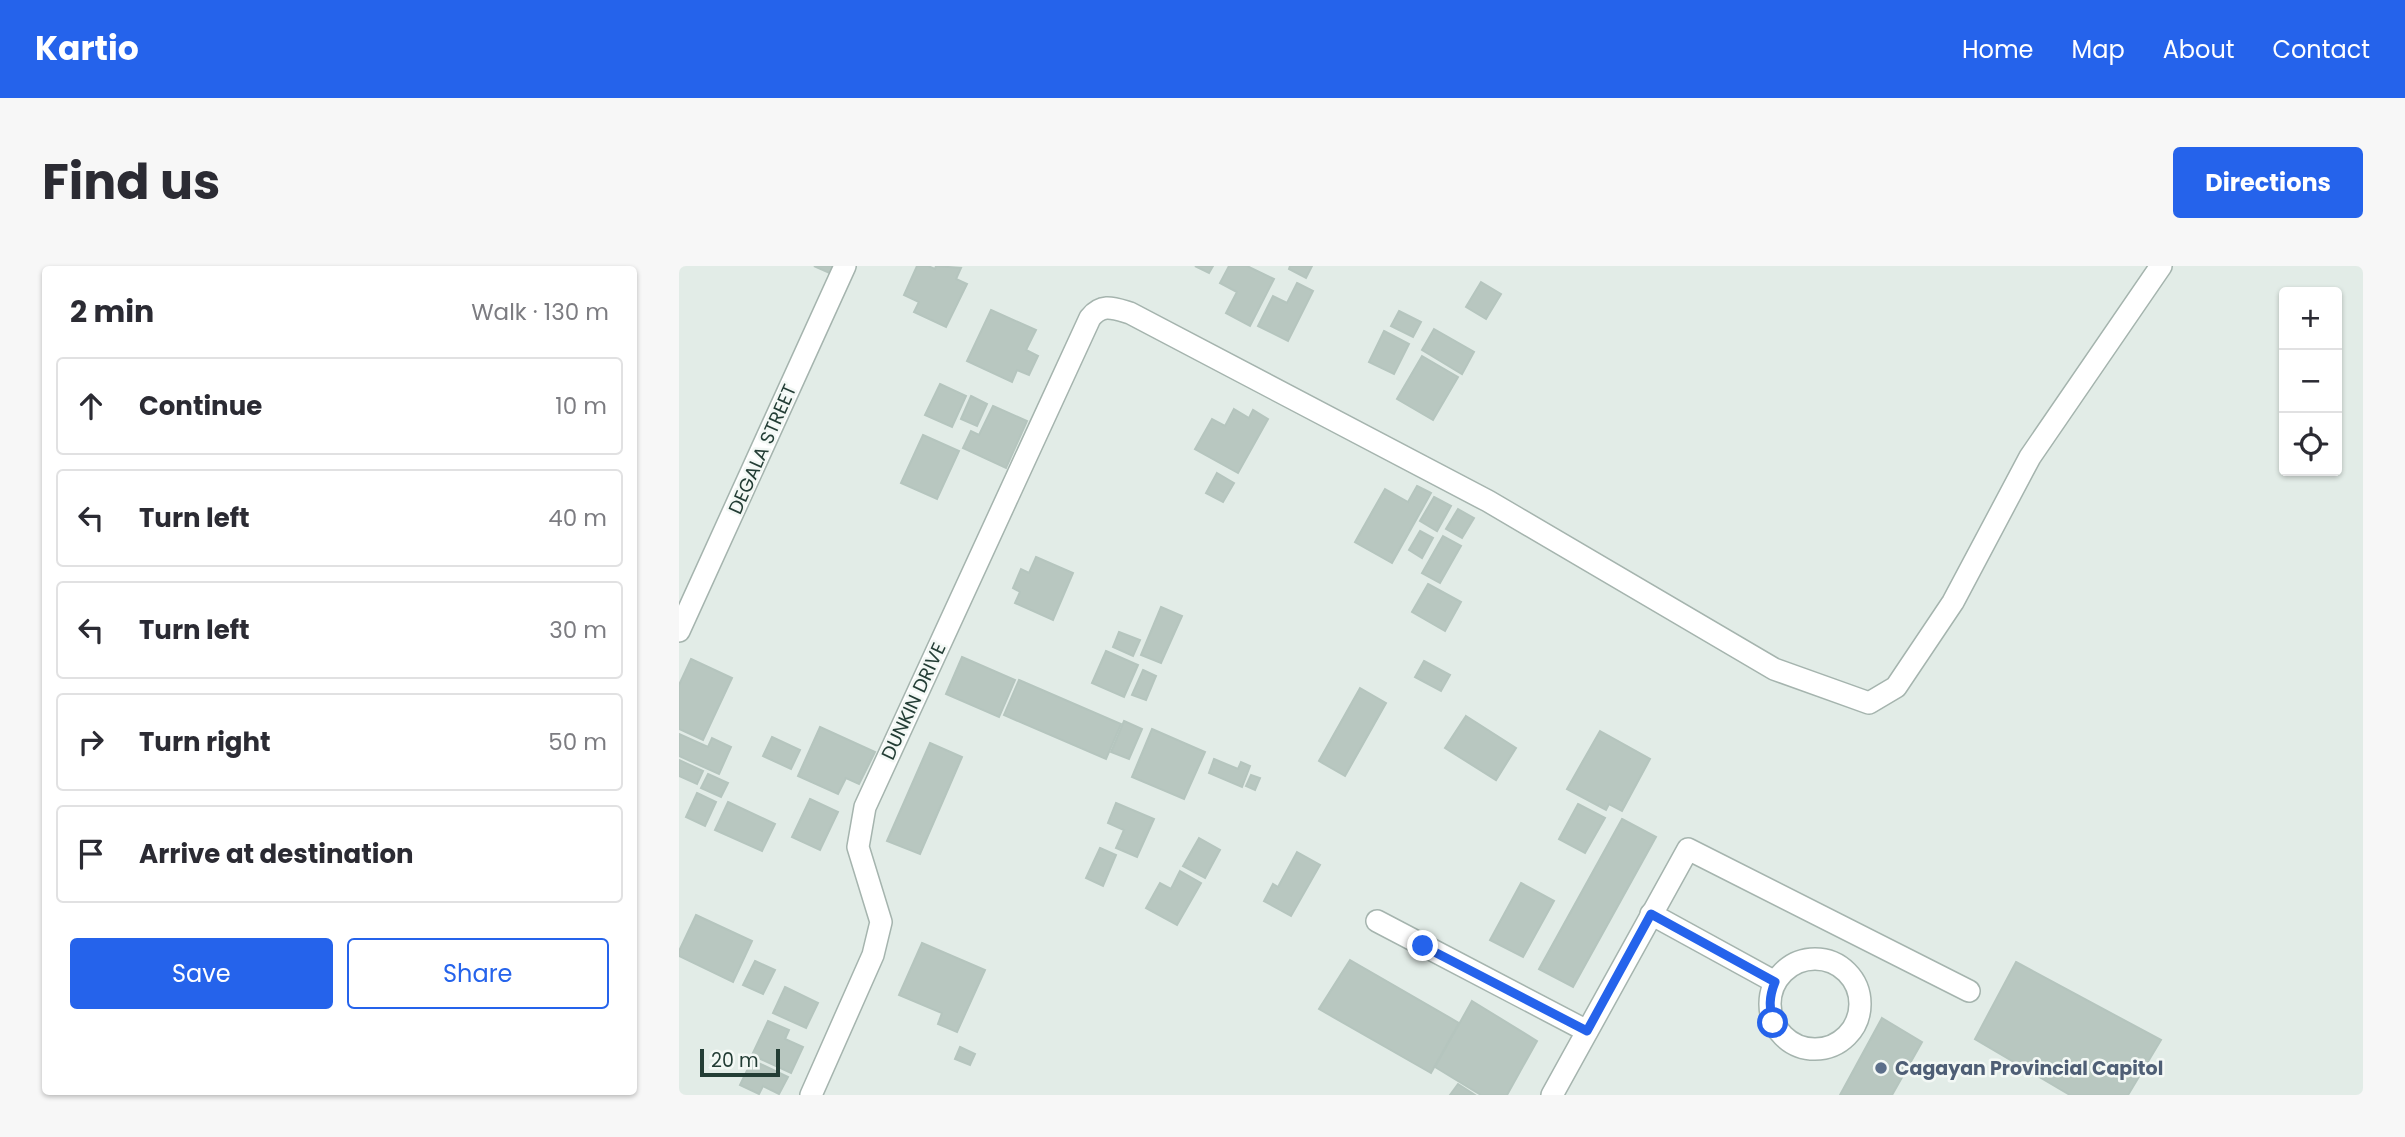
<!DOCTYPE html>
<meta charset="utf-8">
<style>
:root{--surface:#fff;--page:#f7f7f7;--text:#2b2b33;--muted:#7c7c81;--line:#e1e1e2;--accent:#2563eb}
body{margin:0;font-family:Poppins,sans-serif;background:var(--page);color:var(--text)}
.controls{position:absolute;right:21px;top:21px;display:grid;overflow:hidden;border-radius:7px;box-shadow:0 2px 5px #0004}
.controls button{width:63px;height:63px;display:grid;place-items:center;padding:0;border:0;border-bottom:2px solid var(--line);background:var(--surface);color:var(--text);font:35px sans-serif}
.scale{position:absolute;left:21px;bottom:18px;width:80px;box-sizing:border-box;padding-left:7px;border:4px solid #233d35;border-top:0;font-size:19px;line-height:24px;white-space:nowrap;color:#233d35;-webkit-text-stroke:5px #f3f8f5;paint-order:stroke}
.stop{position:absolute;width:21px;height:21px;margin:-16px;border:5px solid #2563eb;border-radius:50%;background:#fff}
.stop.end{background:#2563eb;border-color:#fff;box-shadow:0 2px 7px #0008}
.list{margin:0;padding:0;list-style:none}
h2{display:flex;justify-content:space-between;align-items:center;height:91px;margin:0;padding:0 28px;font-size:30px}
h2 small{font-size:23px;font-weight:400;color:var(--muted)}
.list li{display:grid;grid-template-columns:46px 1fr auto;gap:21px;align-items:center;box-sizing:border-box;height:98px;margin:0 14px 14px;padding:0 14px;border:2px solid var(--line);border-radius:7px}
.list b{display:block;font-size:26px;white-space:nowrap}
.list em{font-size:23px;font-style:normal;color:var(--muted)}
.actions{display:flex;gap:14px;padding:21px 28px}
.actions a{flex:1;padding:16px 0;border:2px solid var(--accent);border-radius:7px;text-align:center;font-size:24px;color:var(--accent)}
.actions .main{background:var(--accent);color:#fff}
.icon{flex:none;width:38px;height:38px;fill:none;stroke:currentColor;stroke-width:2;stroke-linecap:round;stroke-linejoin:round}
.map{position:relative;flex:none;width:1684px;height:829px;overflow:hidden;border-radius:7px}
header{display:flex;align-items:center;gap:42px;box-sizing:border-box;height:98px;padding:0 35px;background:var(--accent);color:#fff}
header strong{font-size:33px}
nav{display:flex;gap:38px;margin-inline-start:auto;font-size:24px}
.intro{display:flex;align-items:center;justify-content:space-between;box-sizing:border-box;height:168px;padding:0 42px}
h1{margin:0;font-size:49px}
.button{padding:18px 32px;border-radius:7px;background:var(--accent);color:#fff;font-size:24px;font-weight:700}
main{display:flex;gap:42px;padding:0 42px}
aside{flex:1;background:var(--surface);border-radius:7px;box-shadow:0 2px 5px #0004}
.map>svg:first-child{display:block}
.building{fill:#b8c7c0;stroke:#b5c5be;stroke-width:2}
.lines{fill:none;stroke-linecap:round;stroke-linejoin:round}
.minor-casing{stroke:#a5b4ae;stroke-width:24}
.minor{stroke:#fff;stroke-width:21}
.route{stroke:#2563eb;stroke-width:9}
.service-dot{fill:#5c6f8a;stroke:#f3f8f5;stroke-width:2.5}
.labels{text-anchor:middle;stroke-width:5;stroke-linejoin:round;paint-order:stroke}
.street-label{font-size:19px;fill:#233d35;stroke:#f3f8f5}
.service-label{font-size:19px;font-weight:bold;fill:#4e5e75;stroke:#f3f8f5;text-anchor:start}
</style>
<header>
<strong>Kartio</strong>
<nav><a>Home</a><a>Map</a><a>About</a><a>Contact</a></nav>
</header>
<div class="intro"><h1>Find us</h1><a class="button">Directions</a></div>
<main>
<aside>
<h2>2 min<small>Walk · 130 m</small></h2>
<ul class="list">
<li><svg class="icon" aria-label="ahead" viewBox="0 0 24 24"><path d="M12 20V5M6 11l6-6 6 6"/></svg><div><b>Continue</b></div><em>10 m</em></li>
<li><svg class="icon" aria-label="left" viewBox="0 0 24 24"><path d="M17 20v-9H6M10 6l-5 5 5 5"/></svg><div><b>Turn left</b></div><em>40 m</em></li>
<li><svg class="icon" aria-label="left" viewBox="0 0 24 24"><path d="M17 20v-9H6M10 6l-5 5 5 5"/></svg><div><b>Turn left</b></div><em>30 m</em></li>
<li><svg class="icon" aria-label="right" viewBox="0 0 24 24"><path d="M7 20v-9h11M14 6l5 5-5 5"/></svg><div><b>Turn right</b></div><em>50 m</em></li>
<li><svg class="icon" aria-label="arrive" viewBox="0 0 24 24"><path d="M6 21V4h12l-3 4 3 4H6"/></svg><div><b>Arrive at destination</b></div></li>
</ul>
<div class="actions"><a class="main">Save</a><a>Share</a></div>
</aside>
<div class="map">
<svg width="1684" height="829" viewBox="0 0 1684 829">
<rect width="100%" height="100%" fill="#e2ece7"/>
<g class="building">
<polygon points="135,0 159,0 155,9"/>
<polygon points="238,0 249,0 256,3 257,0 282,2 277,13 288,18 267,61 235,46 240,36 225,29"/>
<polygon points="516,0 534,0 530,7"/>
<polygon points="550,0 568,0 595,13 571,60 547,47 558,26 541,17"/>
<polygon points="611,0 633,0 627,12 610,3"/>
<polygon points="802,16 822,28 807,53 787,41"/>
<polygon points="618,17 634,25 609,75 579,60 594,30 608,37"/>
<polygon points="312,44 357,64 347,84 359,90 350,109 338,104 333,116 288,95"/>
<polygon points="720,45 742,56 734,71 712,60"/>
<polygon points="755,63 795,86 783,108 743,84"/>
<polygon points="705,65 730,78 715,108 690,96"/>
<polygon points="743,90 779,111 754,154 718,133"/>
<polygon points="261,118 287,130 273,161 246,149"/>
<polygon points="292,130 308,138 298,160 282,153"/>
<polygon points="314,140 348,155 327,202 284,182 292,165 300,169"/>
<polygon points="555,143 570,152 574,144 589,153 559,207 516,183 533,153 546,160"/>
<polygon points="244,169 280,185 258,233 222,217"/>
<polygon points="538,207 555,217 544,236 527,227"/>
<polygon points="738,220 752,227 713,297 676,276 706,223 729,236"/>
<polygon points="755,231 772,240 758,265 741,255"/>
<polygon points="779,243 795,252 783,272 767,263"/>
<polygon points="741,265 754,272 743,292 730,284"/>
<polygon points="764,270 782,280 761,317 743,307"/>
<polygon points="357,291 394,307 374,354 336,337 341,326 334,322 342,303 350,307"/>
<polygon points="749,318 782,336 766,365 733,346"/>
<polygon points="482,341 503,350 482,397 462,389"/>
<polygon points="440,366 461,374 454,390 434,381"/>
<polygon points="427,385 459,399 445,431 413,417"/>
<polygon points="283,391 336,414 320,451 267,428"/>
<polygon points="12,393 53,412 24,474 0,463 0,419"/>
<polygon points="745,395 771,409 762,425 736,411"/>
<polygon points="464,404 477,410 467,434 453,429"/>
<polygon points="340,414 442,458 427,493 325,449"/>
<polygon points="681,422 707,437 666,510 640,495"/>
<polygon points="787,450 837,482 817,514 766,482"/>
<polygon points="445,455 463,463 450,493 432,486"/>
<polygon points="141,461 196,486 180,518 167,512 159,528 119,510"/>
<polygon points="473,463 526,486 505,533 453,511"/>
<polygon points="921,465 971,493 943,545 930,538 927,544 888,523"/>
<polygon points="0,468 29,481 33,472 52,481 40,508 0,490"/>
<polygon points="93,471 121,484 112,503 84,490"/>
<polygon points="251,477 283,491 241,588 208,575"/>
<polygon points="535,493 559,503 562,496 571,500 563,521 530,507"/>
<polygon points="0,494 24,505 18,518 0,510"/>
<polygon points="29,508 49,517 42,531 22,522"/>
<polygon points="572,509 581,512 576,524 567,520"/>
<polygon points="18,527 37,536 26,560 7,551"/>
<polygon points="131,533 159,546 141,584 113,571"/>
<polygon points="49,536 96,558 83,585 36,564"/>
<polygon points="437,537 475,553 458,591 437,582 445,564 429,557"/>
<polygon points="899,538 926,552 906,587 880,573"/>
<polygon points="943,553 977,571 894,721 860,703"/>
<polygon points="520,572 541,584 526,612 504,600"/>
<polygon points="421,582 437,589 424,620 407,612"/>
<polygon points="618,586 641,599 612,650 585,635 594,618 599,621"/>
<polygon points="501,605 522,617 498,659 467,642 481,617 492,623"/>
<polygon points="842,617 875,635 844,691 811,674"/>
<polygon points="17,649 73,675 54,716 0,690 0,685"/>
<polygon points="243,677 306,704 278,766 259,758 263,747 220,729"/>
<polygon points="671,694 780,757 752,807 640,743"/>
<polygon points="76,695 96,704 84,728 64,719"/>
<polygon points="1337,696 1482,774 1449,829 1391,829 1296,773"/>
<polygon points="106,721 139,737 127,762 94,747"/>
<polygon points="793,735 858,775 828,829 802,829 756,801"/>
<polygon points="1203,752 1243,776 1213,829 1161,829"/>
<polygon points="89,755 110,764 106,773 124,781 112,807 73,789"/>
<polygon points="281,781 296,788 291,799 276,793"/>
<polygon points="73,794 109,811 100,828 84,820 80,828 61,819"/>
<polygon points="779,818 796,829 771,829"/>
</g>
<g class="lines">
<g class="minor-casing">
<g id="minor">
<polyline points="0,365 166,0"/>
<polyline points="972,648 1096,716"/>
<polyline points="698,655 908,765"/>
<circle cx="1136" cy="738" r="45"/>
<path d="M132,829L194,689L202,656L179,581L186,541L411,52C423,37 434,42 451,47L809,235L1095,403L1190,437L1217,421L1274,336L1351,191L1482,0"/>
<polyline points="873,829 1009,583 1290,725"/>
</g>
</g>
<use href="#minor" class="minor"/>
</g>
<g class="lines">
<path class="route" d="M744,680L908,765L972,648L1096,716C1090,731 1090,741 1094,757"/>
</g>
<circle class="service-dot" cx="1202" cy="802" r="7"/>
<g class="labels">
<g class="street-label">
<text transform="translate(83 183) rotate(-66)" y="7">DEGALA STREET</text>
<text transform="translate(234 435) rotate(-65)" y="7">DUNKIN DRIVE</text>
</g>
<g class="service-label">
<text x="1216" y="809">Cagayan Provincial Capitol</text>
</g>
</g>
</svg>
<div class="controls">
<button>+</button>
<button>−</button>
<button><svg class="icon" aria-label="locate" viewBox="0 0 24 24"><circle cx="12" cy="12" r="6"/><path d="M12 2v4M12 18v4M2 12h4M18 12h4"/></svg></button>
</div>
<div class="scale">20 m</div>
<div class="stop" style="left:1094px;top:757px"></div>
<div class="stop end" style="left:744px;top:680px"></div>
</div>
</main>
